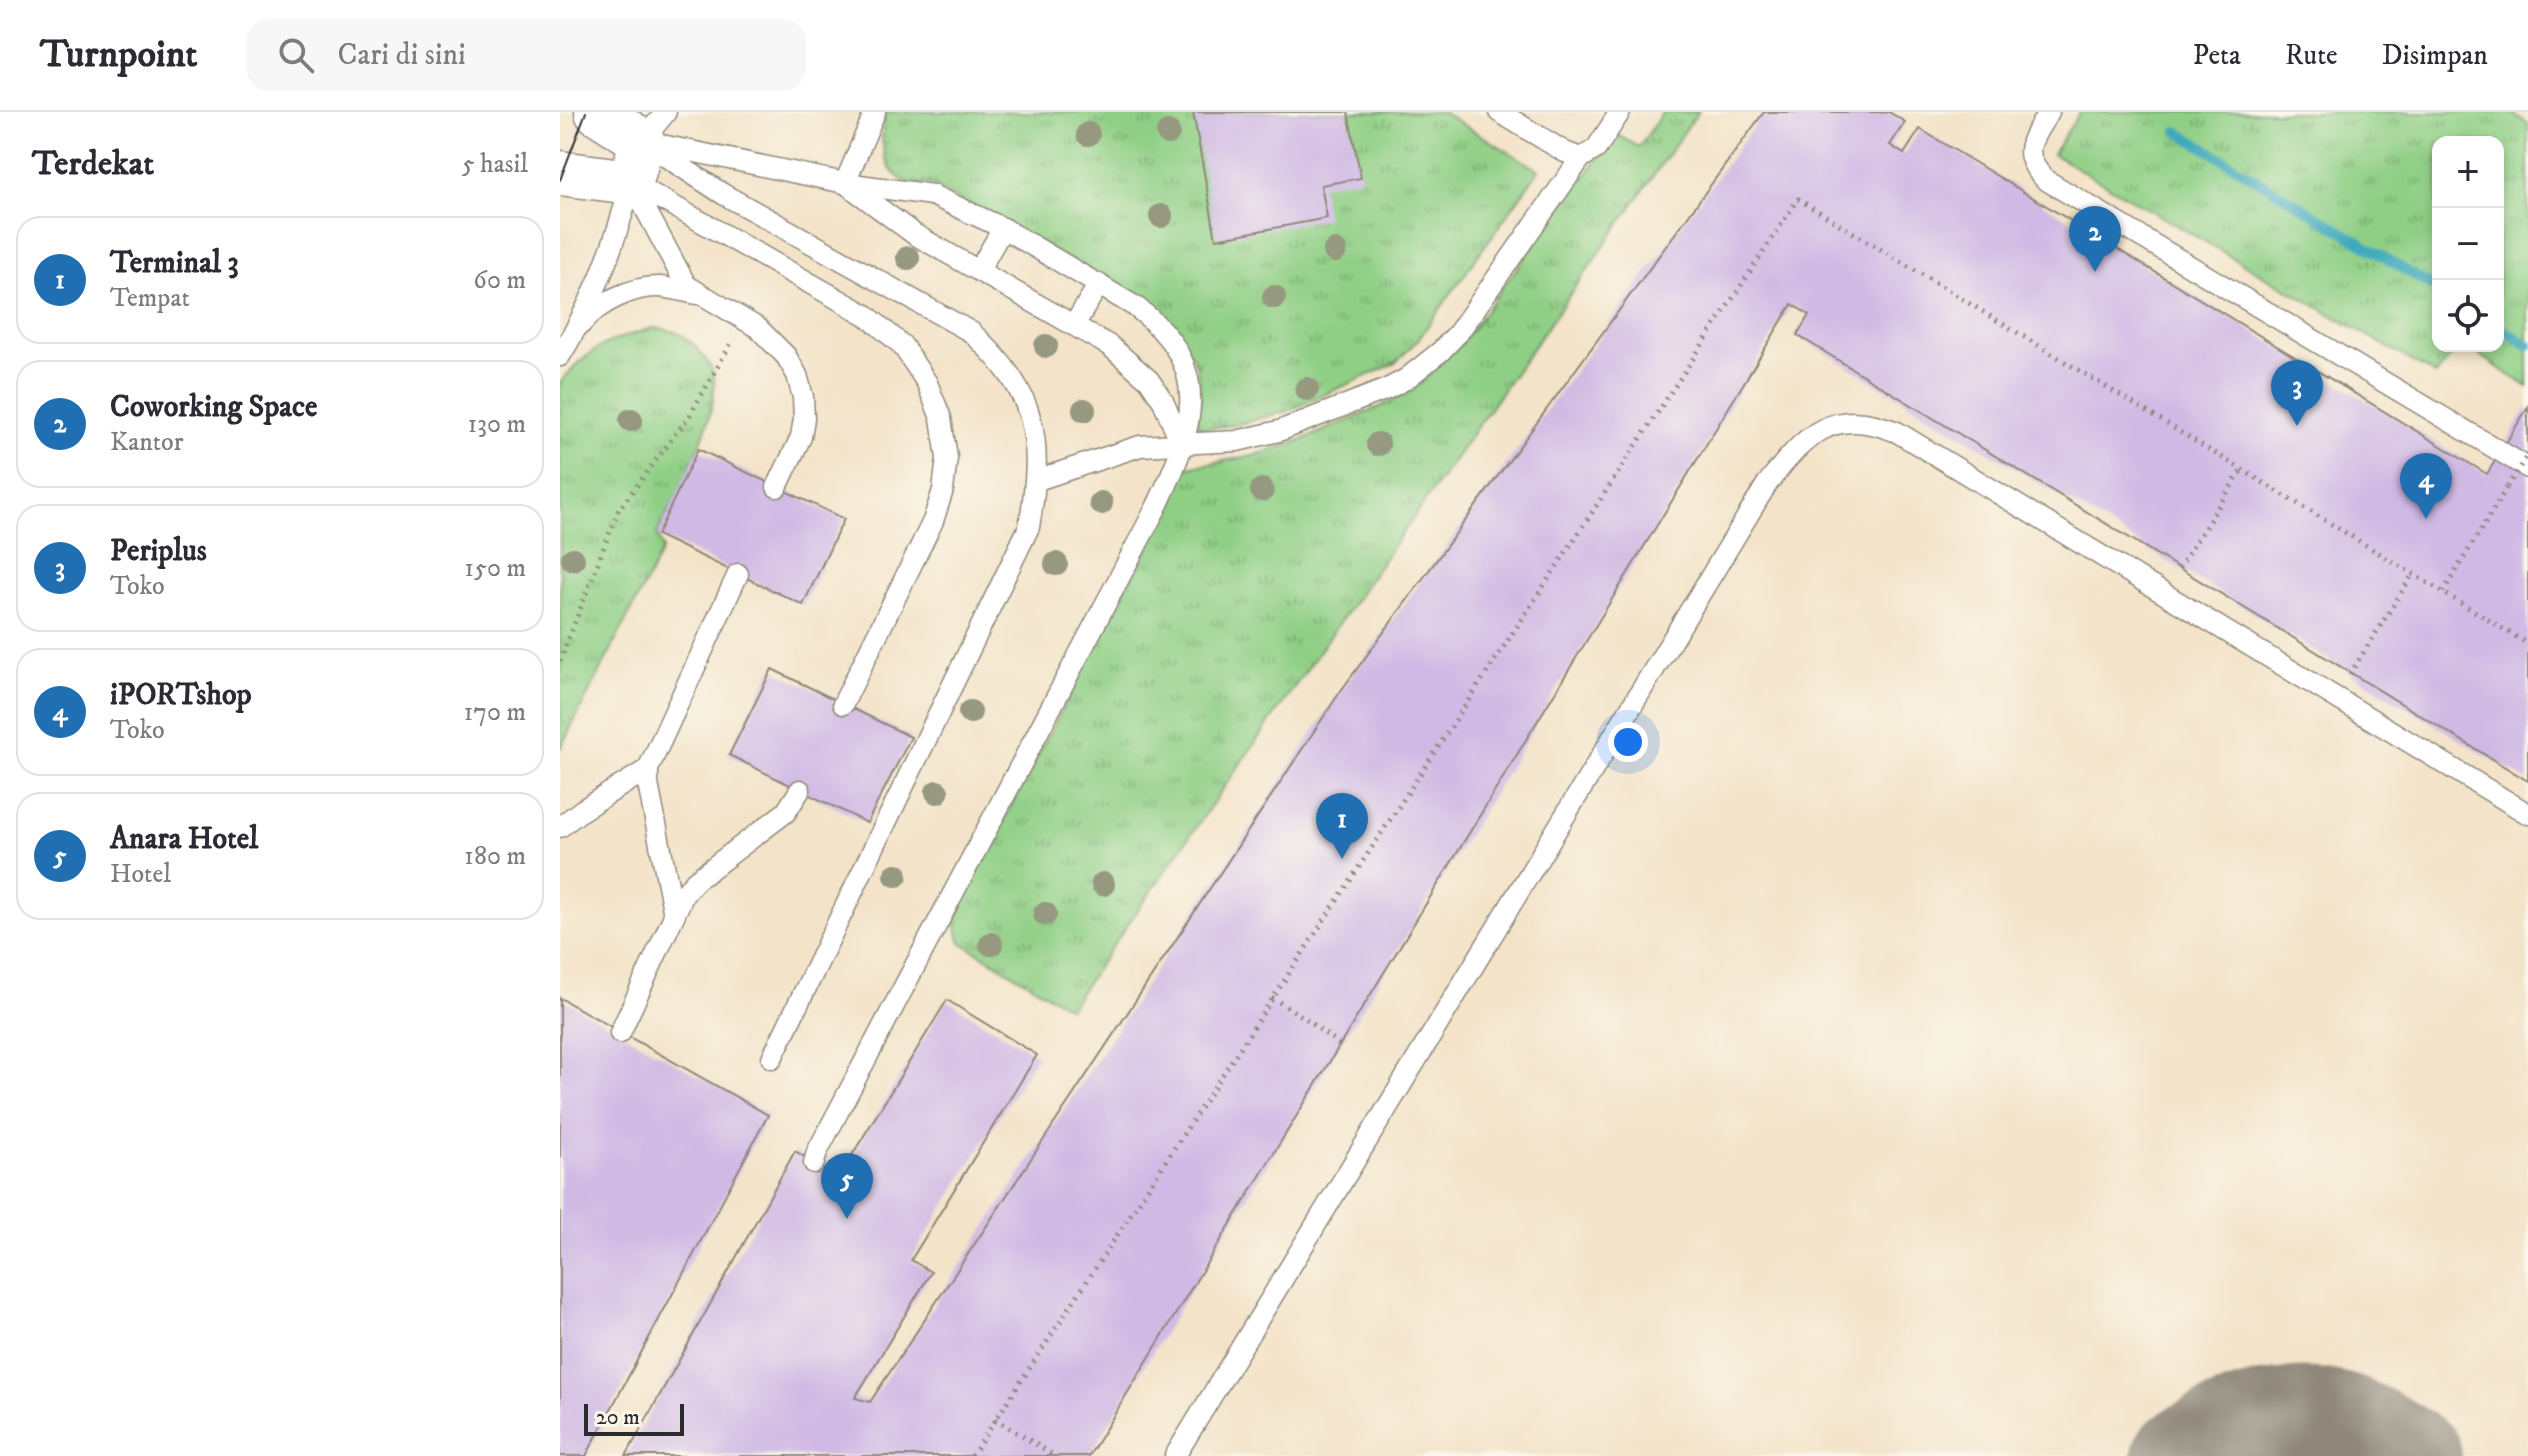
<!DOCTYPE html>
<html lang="id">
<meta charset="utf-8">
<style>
:root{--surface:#fff;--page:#f7f7f7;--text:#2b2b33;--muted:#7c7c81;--line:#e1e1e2;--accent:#1f6fb2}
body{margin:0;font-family:"IM FELL DW Pica",serif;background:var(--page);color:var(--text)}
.controls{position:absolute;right:24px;top:24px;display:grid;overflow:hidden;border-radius:16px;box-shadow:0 4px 12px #0003}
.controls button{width:72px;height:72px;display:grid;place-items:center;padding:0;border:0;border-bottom:2px solid var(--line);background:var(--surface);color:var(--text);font:40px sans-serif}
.scale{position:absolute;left:24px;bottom:20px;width:100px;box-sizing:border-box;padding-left:8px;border:4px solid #2b2b2b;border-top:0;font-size:22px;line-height:28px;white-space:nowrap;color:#2b2b2b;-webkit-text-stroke:6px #fbf7ec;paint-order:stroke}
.you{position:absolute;left:1068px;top:630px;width:28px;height:28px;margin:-20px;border:6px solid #fff;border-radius:50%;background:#1a73e8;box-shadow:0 0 0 12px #1a73e833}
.badge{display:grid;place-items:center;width:52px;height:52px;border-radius:50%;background:var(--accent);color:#fff;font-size:26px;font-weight:700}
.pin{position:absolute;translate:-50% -66px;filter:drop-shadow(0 2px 4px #0008)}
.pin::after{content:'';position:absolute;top:42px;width:28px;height:24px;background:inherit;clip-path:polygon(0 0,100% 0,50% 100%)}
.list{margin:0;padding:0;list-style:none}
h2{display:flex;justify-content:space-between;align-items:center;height:104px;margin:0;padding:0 32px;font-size:34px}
h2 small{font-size:26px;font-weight:400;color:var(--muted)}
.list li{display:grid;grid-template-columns:52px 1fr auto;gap:24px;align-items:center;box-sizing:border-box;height:128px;margin:0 16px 16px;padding:0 16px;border:2px solid var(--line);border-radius:24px}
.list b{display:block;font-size:30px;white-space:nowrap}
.list p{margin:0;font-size:26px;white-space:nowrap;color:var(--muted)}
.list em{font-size:26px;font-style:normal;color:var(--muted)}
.icon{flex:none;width:44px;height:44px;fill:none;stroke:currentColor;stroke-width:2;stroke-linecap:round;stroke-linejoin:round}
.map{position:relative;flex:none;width:1968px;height:1344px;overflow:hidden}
header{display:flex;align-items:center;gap:48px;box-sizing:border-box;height:112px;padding:0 40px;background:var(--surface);border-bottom:2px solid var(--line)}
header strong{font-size:38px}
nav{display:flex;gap:44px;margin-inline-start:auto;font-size:28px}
.search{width:560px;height:72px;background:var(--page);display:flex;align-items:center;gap:20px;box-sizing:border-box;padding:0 28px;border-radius:24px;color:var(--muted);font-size:30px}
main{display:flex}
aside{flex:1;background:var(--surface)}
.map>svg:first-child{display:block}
.grass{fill:url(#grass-tufts);stroke:#5d7d58;stroke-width:2}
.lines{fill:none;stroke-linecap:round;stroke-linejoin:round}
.stream{stroke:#3ca9bc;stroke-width:10}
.taxiway{stroke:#8f877a;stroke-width:90}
.building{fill:#d0b9e4}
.lane-casing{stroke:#8f877a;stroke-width:23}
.secondary-casing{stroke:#8f877a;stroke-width:47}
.path{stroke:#8f877a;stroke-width:5;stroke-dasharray:2 6;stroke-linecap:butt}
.lane{stroke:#fff;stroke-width:20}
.secondary{stroke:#fff;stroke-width:44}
.tram{stroke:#2b2b2b;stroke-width:2}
.path-bridge{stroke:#8f877a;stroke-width:5;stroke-dasharray:2 6;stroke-linecap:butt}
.tree{fill:#969980}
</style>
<header>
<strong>Turnpoint</strong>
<div class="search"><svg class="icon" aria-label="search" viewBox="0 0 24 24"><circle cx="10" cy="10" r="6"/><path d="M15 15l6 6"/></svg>Cari di sini</div>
<nav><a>Peta</a><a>Rute</a><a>Disimpan</a></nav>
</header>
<main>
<aside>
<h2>Terdekat<small>5 hasil</small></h2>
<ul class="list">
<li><span class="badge">1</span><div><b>Terminal 3</b><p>Tempat</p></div><em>60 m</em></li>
<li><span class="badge">2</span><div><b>Coworking Space</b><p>Kantor</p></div><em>130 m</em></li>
<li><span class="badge">3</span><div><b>Periplus</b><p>Toko</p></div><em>150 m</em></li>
<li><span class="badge">4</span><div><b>iPORTshop</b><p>Toko</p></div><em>170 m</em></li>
<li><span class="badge">5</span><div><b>Anara Hotel</b><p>Hotel</p></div><em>180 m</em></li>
</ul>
</aside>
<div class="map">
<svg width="1968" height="1344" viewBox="0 0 1968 1344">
<defs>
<pattern id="grass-tufts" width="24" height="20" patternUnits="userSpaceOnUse" patternTransform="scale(2)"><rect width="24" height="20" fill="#8fcf85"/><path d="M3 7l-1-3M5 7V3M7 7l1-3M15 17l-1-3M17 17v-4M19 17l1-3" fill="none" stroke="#75a86d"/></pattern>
</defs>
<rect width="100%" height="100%" fill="#fbf7ec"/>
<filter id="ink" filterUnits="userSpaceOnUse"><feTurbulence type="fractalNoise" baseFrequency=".0125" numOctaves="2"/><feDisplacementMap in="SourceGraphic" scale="16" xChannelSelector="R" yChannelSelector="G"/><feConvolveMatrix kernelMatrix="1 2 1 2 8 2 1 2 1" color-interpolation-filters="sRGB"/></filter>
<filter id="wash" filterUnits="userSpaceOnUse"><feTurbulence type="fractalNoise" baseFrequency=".006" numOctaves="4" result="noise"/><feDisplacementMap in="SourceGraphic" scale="32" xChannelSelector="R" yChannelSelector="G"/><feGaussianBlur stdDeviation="1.8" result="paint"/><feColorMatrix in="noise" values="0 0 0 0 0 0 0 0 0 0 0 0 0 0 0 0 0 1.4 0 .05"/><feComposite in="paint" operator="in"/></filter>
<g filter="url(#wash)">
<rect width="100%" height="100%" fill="#f3e3c8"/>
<g class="grass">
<path d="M327,0H882L979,58L857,229L834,252L727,299L679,312L644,317L636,311L641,284L636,252L615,216L566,179L370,72C364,72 357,72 351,71C321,64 318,24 327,0Z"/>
<polygon points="1103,0 1138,0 509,896 401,830 394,809 397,797 605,402 622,356 693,344 744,327 822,294 860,272 906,225 1056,22 1079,35"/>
<polygon points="1520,0 1949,0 1968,11 1968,275 1905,234 1938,234 1938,30 1878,30 1878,234 1899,234 1876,263 1493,42"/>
<path d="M93,216C110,217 124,221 136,235C143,244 154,256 154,267C157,313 117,381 97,422L103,437L0,637V271C33,233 46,230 93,216Z"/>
</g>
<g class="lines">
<g class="stream">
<polyline points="1617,19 1878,178"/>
<polyline points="1938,214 1968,233"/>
</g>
<path class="taxiway" d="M1617,1344C1664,1311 1730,1289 1786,1307C1811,1316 1834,1330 1857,1344"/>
</g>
<g id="blocks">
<g class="building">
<polygon points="633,0 788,0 801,66 761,73 767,106 656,127"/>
<polygon points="1204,0 1329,0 1345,10 1330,33 1344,42 1360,17 1927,362 1968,295 1968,669 1237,223 1249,203 1232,192 529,1344 66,1344 235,1039 278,1066 387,888 477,943 351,1148 371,1160 295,1286 310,1290 780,580"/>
<polygon points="138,337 284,407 243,493 97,423"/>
<polygon points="212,557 351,625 307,711 169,643"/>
<polygon points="0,886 208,1003 26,1344 0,1344"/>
</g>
</g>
</g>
<g filter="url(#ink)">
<use href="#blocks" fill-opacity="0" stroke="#8f877a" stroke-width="2"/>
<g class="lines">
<g class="lane-casing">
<g id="lane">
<polyline points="939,0 1005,40 1021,46"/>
<path d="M1489,0C1472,27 1458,41 1486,68L1968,356"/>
<path d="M82,29L285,71L372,83L443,116L576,195C656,256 634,316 596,396L257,1040L254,1051"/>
<polyline points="82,29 106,0"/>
<path d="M91,35L163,82L411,220C478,281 484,328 469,415L212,946"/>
<polyline points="71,70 306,203 342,233 367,271 381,306 387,346 383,378 373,409 283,592"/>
<polyline points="71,70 126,173 198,216 226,244 237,263 243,285 244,306 241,325 217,375"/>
<polyline points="285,71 315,0"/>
<polyline points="289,74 354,122 550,234 589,268 603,289 622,333"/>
<polyline points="419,158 443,116"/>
<path d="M21,212C38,191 72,174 100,175C112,176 125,180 137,182"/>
<polyline points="514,213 539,172"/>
<path d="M0,244C33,191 56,130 71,70"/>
<polyline points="477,368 580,334 677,329 719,319 827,277 846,267 881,239 898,221 1021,46 1036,37 1060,0"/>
<polyline points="0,715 22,698 88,657"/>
<polyline points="114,803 88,672 88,657 178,462"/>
<polyline points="60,921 124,782 135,769 226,700 240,678"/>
<path d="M615,1344L1207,372C1246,322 1272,294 1337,320L1968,702"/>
</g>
</g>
<g class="secondary-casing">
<polyline id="secondary" points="0,61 71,70 82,29 37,0"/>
</g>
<g class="path">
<polyline points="1619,456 1681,359"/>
<polyline points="1883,480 1947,375"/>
<polyline points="0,549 58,399 130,303 173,228"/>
<polyline points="1790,562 1853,462"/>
<polyline points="712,886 745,906 781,934"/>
<polyline points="435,1307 495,1344"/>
<polyline points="412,1344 1238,87 1968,532"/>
</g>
<use href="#lane" class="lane"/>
<use href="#secondary" class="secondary"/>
<polyline class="tram" points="0,68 26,0"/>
<polyline class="path-bridge" points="1947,375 1968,342"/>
</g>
<g class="tree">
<circle cx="608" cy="21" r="12"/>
<circle cx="528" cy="22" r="12"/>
<circle cx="601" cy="104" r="12"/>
<circle cx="775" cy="139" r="12"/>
<circle cx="348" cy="146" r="12"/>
<circle cx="714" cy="185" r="12"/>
<circle cx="486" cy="234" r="12"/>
<circle cx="747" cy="277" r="12"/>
<circle cx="524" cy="298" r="12"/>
<circle cx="71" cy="308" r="12"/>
<circle cx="818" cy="332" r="12"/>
<circle cx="702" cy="378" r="12"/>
<circle cx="541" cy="391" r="12"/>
<circle cx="13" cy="447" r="12"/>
<circle cx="496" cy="452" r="12"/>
<circle cx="410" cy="600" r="12"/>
<circle cx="377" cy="680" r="12"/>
<circle cx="336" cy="763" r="12"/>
<circle cx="543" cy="772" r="12"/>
<circle cx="485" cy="802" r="12"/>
<circle cx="431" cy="832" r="12"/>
</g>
</g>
</svg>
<div class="controls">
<button>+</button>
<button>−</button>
<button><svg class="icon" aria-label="locate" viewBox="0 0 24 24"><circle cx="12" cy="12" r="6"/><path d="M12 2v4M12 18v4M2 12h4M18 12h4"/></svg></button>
</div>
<div class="scale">20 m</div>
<div class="you"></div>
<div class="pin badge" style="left:782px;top:747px">1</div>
<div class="pin badge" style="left:1535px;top:160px">2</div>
<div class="pin badge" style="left:1737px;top:314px">3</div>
<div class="pin badge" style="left:1866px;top:407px">4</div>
<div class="pin badge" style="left:287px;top:1107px">5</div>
</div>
</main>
